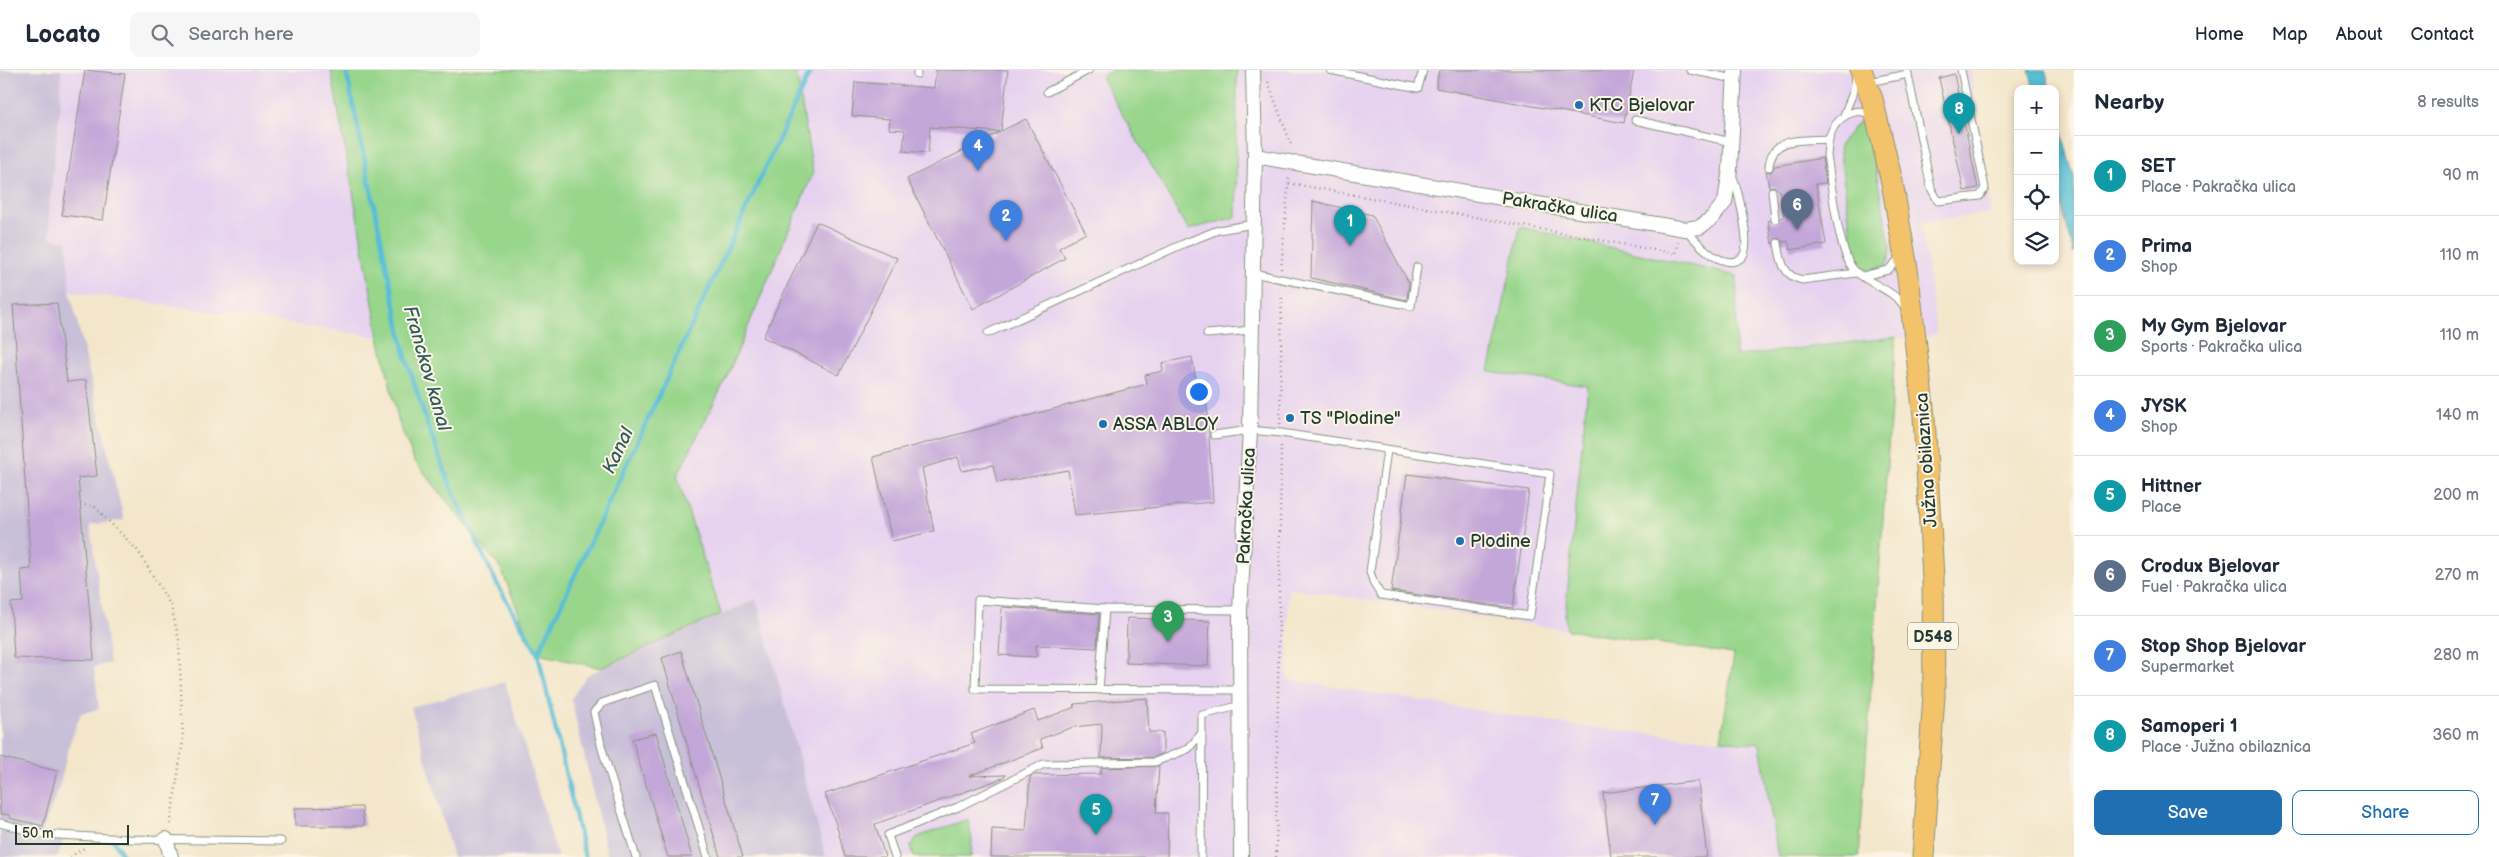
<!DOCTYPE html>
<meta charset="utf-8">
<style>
:root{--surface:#fff;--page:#f6f6f7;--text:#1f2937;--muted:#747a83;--line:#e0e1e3;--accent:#1f6fb2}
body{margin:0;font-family:"Balsamiq Sans",sans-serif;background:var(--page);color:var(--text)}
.controls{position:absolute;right:15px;top:15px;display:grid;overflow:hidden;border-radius:10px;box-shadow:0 2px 8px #0003}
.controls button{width:45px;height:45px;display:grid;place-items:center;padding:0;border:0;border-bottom:1px solid var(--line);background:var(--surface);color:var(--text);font:25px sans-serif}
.scale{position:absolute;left:15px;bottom:12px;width:114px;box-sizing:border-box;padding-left:5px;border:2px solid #1f3d34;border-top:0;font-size:14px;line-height:18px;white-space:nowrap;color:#1f3d34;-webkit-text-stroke:4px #fcf5e5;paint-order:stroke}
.you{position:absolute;left:1198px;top:321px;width:18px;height:18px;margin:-12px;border:4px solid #fff;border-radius:50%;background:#1a73e8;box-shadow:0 0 0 8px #1a73e833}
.badge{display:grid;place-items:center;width:32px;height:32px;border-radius:50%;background:var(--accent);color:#fff;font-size:16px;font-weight:700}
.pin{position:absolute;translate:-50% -41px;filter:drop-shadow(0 1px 2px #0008)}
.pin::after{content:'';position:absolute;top:26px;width:18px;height:15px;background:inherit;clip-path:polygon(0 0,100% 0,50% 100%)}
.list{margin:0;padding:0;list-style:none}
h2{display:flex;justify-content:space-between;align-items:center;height:65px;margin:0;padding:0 20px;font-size:21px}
h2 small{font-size:16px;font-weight:400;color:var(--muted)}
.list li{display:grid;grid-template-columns:32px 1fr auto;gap:15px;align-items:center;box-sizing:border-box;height:80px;padding:0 20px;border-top:1px solid var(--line)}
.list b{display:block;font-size:19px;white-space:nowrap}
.list p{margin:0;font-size:16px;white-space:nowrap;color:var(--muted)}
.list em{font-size:16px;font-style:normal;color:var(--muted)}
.actions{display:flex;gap:10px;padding:15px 20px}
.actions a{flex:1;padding:11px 0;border:1px solid var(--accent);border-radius:10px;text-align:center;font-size:18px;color:var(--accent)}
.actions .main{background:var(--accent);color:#fff}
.icon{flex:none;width:28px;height:28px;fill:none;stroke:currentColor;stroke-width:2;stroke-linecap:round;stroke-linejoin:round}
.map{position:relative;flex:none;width:2074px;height:787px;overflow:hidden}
header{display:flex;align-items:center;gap:30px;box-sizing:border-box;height:70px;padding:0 25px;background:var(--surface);border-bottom:1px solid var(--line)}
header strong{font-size:24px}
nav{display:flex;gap:28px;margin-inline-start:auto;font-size:18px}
.search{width:350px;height:45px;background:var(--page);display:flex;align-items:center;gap:12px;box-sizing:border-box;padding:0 18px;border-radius:10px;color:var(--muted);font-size:19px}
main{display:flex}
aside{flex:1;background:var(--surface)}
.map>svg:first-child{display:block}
.built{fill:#e6d2f0}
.industrial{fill:#c8bfd8}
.green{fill:#98d68c;stroke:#5c8a60}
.water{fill:#57bdd5;stroke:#3b7d84}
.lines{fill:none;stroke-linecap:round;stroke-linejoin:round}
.stream{stroke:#57bdd5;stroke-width:4.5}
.building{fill:#c4a7d9}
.service-casing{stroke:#899280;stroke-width:9}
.minor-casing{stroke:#899280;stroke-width:16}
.primary-casing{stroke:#899280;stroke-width:23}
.path{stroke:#899280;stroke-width:2.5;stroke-dasharray:1 4;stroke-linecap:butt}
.service{stroke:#fff;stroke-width:7}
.minor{stroke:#fff;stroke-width:14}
.primary{stroke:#f2c36a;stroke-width:21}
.poi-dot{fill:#1f6fb2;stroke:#fcf5e5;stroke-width:2}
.labels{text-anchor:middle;stroke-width:4;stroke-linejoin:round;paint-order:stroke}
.shield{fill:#fcf5e5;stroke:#617469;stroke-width:1}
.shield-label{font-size:16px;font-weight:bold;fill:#1f3d34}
.poi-label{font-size:18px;fill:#1f3d34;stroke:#fcf5e5;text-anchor:start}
.street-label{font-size:18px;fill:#1f3d34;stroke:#fcf5e5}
.water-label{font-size:19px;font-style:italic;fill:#2d5d5c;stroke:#fcf5e5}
</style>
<header>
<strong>Locato</strong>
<div class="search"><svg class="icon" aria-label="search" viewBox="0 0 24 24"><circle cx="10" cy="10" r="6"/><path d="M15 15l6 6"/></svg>Search here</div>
<nav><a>Home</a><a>Map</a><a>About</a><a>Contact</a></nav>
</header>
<main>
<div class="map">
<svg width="2074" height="787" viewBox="0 0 2074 787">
<rect width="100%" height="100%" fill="#fcf5e5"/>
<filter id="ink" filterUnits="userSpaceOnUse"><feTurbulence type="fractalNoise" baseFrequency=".02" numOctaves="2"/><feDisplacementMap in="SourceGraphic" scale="10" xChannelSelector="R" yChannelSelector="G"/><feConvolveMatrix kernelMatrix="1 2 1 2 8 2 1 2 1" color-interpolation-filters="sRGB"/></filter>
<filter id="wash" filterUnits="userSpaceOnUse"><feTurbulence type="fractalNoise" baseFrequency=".0096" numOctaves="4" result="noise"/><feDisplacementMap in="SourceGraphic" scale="20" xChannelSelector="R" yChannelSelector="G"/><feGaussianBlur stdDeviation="1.12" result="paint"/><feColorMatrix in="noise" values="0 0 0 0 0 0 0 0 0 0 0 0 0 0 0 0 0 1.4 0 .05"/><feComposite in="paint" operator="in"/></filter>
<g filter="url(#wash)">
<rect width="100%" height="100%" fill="#f3e6cb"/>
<g class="built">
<polygon points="61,0 331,0 379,267 70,221 67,171 50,169 49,137 60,37"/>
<polygon points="796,0 1971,0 1991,143 1921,153 1937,264 1915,271 1896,267 1736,286 1588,316 1565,546 1567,560 1288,518 1287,609 1576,656 1760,674 1778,787 826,787 756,529 721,544 677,406 725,311 813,103"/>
</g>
<g class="industrial">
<polygon points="0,0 61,0 60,37 49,137 50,168 67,171 70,221 124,450 90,455 110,593 94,597 99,639 81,643 70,672 60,714 41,764 64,766 58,787 0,787"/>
<polygon points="756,529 826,787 608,787 571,629 587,605"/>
<polygon points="505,612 558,787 453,787 411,637"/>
</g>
<g class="green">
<polygon points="331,0 796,0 813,103 725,311 677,406 721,544 601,598 538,584 529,568 501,499 414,390 399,353 379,267"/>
<polygon points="1113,0 1237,0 1236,147 1188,160 1101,7"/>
<path d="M1861,52L1867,54L1891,180L1888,191L1884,198C1870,202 1865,201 1855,192L1839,76L1857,53Z"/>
<polygon points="1520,157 1737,206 1736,286 1896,267 1859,787 1778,787 1760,674 1721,670 1734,584 1567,560 1565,546 1588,316 1489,302"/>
<polygon points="968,749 972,770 971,787 914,787 911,776 917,767"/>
</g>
<g class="water">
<polygon points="2029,0 2045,0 2050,19 2034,19"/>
<polygon points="2055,39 2074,108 2074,184 2055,109"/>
</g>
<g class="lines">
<g class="stream">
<polyline points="346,0 405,284 427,354 453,422 497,514 538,584"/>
<polyline points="112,768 124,787"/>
<polyline points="585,787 538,584 811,0"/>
</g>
</g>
<g id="blocks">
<g class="building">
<polygon points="85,0 125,4 103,150 62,145"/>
<polygon points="936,0 1008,0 1001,61 1026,49 1086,163 1059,178 1065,188 973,239 907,109 1000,62 930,57 928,83 903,81 905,60 889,59 890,49 852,46 855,12 934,18"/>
<polygon points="1439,0 1634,0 1624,53 1436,18"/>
<polygon points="1954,4 1978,118 1964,121 1939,8"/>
<polygon points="1822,88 1826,113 1816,114 1826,174 1790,180 1788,171 1783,172 1778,168 1772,174 1768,150 1776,154 1780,148 1784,147 1779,120 1774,116 1769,117 1766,101 1771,102 1775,96"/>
<polygon points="1313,131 1372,145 1409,213 1407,230 1311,208"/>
<polygon points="817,152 897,188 839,305 763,267"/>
<polygon points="57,233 67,312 86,310 97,406 78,408 94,590 14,588 11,533 23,532 21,500 31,499 13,235"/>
<polygon points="1192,287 1198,321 1206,318 1213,432 1075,445 1068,400 997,413 993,395 962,401 958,387 922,398 934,461 892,471 873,387 1147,314 1145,305 1163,301 1162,293"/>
<polygon points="1407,404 1529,420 1513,538 1391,521"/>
<polygon points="1002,537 1099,544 1097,578 1036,575 1036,587 999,585"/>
<polygon points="1127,548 1210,551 1208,596 1126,593"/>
<polygon points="681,581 743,787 720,787 662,588"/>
<polygon points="1147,628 1149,662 1163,662 1163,683 1154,687 1101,688 1102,654 1073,657 1040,669 1043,678 969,706 1006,705 1003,708 875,754 885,787 845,787 838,760 825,724 975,673 971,664 1034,640 1038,651 1075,637 1074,634"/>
<polygon points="656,663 692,787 668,787 632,669"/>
<polygon points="0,687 57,701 43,756 9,748 10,745 0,744"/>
<polygon points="1159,696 1156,743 1168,743 1167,787 991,787 992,759 1026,761 1030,707 1034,705 1101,704 1101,698"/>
<polygon points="1698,711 1707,787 1611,787 1603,723"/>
<polygon points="362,737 364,756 295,756 295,738"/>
</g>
</g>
</g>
<g filter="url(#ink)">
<use href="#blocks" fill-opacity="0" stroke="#899280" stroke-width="1"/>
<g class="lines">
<g class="service-casing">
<g id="service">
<polyline points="1330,0 1418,18 1423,0"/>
<polyline points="1690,0 1734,9"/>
<polyline points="1907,0 1931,118 1938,131 1980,126 1985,118 1961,0"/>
<polyline points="917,4 917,0"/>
<polyline points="1869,12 1908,4"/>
<polyline points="1047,22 1089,0"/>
<polyline points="1844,45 1854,20 1856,6"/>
<path d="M1871,45C1855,35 1836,48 1830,65C1828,71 1828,78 1827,85C1831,109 1838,188 1856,202C1872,215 1893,220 1905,237"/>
<polyline points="1635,50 1731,72"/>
<path d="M1769,97C1771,65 1803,71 1828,69"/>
<polyline points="1772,121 1775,149"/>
<path d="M1685,159C1692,166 1699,175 1707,181C1713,187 1727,194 1735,191C1736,191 1742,188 1742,187C1753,176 1737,118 1732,104"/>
<path d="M1778,173C1781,190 1782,206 1802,210L1856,203"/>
<polyline points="1253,203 1411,236 1417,197"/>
<polyline points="1863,206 1888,200 1901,187"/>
<polyline points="988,263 1183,174 1218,160 1254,154"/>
<polyline points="1207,264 1252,260"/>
<polyline points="1214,365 1250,360 1281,363 1550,404 1530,546 1381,525 1374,514 1370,502 1387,380"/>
<polyline points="1099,620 1105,539"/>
<polyline points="1239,620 975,619 978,530 1105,539 1240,540"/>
<polyline points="0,753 41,764 128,769 281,771"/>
<polyline points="636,787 602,679 594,642 602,633 655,615 708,787"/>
<polyline points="895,787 888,765 958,737 1044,694 1155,692 1188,679 1202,663"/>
<polyline points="1201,787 1202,645 1238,636"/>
</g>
</g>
<g class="minor-casing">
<g id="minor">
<polyline points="1255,86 1685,159 1700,157 1712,148 1725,132 1730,99 1735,0"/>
<polyline points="166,769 171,787"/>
<polyline points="1241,787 1240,540 1250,360 1255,86 1253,0"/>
</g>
</g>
<g class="primary-casing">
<polyline id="primary" points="1861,0 1872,29 1892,112 1907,199 1924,346 1933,508 1934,625 1923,787"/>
</g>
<g class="path">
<polyline points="1268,12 1292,77"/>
<polyline points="1289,113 1676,184 1678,171"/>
<polyline points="1281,199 1289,107"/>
<polyline points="1280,354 1282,219"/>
<polyline points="80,434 95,437 138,481 171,536 179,570 183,671 170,756"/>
<polyline points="70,787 84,778"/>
<polyline points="1276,787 1281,374"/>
</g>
<use href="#service" class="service"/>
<use href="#minor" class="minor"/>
<use href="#primary" class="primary"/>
</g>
</g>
<g class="poi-dot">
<circle cx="1579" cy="35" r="5"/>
<circle cx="1290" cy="348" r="5"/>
<circle cx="1103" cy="354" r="5"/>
<circle cx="1460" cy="471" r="5"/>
</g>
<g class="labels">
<rect class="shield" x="1908" y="552.5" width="50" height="27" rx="4"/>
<g class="shield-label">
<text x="1933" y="572">D548</text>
</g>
<g class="poi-label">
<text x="1589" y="41">KTC Bjelovar</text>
<text x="1300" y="354">TS "Plodine"</text>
<text x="1113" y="360">ASSA ABLOY</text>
<text x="1470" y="477">Plodine</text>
</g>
<g class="street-label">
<text transform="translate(1560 137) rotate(9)" y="6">Pakračka ulica</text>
<text transform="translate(1926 390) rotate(-94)" y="6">Južna obilaznica</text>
<text transform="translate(1246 436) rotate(-87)" y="6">Pakračka ulica</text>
</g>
<g class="water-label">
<text transform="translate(428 298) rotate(74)" y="7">Franckov kanal</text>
<text transform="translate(617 380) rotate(-65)" y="7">Kanal</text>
</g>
</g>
</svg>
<div class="controls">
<button>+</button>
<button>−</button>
<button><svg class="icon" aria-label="locate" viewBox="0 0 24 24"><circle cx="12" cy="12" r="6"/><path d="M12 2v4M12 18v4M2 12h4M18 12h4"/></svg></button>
<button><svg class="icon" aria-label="layers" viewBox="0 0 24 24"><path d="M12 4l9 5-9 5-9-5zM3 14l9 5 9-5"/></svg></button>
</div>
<div class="scale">50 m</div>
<div class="you"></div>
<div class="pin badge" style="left:1350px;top:176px;background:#0f9aa8">1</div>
<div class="pin badge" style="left:1006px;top:171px;background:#3f7fe0">2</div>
<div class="pin badge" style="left:1168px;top:572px;background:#2e9e5b">3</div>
<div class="pin badge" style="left:978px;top:101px;background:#3f7fe0">4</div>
<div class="pin badge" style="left:1096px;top:765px;background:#0f9aa8">5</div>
<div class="pin badge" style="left:1797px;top:160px;background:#5c6f8a">6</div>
<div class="pin badge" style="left:1655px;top:755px;background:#3f7fe0">7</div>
<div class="pin badge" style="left:1959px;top:64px;background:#0f9aa8">8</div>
</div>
<aside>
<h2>Nearby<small>8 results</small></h2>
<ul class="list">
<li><span class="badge" style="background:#0f9aa8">1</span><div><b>SET</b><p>Place · Pakračka ulica</p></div><em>90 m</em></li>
<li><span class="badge" style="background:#3f7fe0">2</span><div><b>Prima</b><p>Shop</p></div><em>110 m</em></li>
<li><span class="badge" style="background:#2e9e5b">3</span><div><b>My Gym Bjelovar</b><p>Sports · Pakračka ulica</p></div><em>110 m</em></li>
<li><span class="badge" style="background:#3f7fe0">4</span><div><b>JYSK</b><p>Shop</p></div><em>140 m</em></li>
<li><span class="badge" style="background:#0f9aa8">5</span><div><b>Hittner</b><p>Place</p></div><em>200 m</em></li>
<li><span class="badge" style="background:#5c6f8a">6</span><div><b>Crodux Bjelovar</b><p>Fuel · Pakračka ulica</p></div><em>270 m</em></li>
<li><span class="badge" style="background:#3f7fe0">7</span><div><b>Stop Shop Bjelovar</b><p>Supermarket</p></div><em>280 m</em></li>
<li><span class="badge" style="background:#0f9aa8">8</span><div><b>Samoperi 1</b><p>Place · Južna obilaznica</p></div><em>360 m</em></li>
</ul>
<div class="actions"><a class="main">Save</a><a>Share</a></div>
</aside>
</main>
